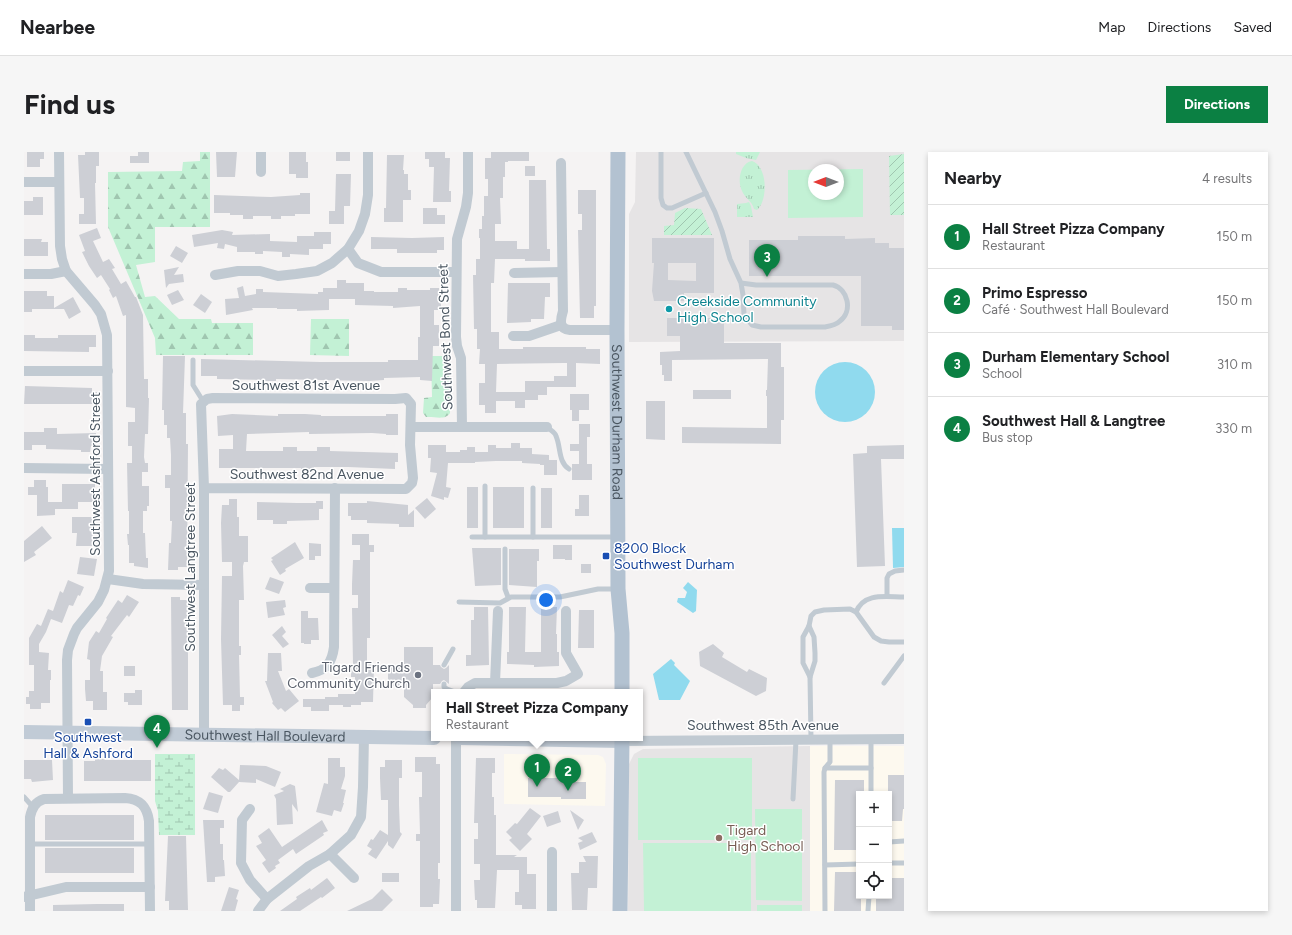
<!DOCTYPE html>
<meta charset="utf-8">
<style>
:root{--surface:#fff;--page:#f6f6f6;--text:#202124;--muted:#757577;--line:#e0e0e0;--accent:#0b8043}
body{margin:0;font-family:Figtree,sans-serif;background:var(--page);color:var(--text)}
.controls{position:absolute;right:12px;bottom:12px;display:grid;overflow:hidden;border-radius:0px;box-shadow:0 2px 6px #0003}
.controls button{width:36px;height:36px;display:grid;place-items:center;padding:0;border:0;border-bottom:1px solid var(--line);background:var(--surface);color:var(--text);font:20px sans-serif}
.compass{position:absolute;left:784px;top:12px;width:36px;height:36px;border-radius:50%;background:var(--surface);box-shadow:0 2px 6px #0003;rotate:270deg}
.you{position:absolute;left:522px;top:448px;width:14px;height:14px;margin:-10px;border:3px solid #fff;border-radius:50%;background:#1a73e8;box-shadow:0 0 0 6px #1a73e833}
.badge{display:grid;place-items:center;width:26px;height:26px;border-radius:50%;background:var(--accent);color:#fff;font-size:13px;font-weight:700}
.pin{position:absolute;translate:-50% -33px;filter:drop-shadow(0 1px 2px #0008)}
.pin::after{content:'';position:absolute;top:21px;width:14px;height:12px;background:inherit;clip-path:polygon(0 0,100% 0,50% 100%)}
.popup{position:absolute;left:407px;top:537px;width:212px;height:52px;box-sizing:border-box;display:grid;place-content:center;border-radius:0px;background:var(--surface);filter:drop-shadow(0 1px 3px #0005);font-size:13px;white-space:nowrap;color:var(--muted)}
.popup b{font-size:15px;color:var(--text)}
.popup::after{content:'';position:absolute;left:50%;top:100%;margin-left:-8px;border:8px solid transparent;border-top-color:var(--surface)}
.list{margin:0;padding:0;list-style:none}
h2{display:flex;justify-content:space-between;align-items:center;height:52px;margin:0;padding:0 16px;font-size:17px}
h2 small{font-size:13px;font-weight:400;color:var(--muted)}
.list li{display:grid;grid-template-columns:26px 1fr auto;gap:12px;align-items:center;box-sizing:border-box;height:64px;padding:0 16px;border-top:1px solid var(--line)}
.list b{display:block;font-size:15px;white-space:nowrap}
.list p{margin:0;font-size:13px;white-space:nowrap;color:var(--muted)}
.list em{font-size:13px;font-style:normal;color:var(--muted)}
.icon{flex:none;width:22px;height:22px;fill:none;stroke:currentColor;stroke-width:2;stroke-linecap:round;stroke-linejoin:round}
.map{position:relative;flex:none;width:880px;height:759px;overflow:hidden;border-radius:0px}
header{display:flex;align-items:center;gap:24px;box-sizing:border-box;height:56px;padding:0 20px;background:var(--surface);border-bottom:1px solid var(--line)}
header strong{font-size:19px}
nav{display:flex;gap:22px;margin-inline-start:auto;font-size:14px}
.intro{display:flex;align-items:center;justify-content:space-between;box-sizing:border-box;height:96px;padding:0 24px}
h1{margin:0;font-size:28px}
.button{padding:10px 18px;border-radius:0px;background:var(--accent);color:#fff;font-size:14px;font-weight:700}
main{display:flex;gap:24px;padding:0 24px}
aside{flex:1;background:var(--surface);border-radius:0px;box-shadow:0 2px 6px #0003}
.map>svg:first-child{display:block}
.commercial{fill:#fdf9ef;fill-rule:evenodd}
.education{fill:#e6e4e5;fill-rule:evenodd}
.grass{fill:url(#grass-tufts)}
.forest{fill:url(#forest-firs)}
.wetland{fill:url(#wetland-marsh)}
.garden{fill:url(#garden-furrows)}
.pitch{fill:#c3f1d5;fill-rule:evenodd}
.water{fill:#90daee}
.building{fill:#cdcfd5;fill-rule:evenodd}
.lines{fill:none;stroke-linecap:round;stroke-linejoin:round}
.service{stroke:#c1cad2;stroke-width:5}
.minor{stroke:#c1cad2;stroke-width:10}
.secondary{stroke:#c1cbd6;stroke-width:14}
.primary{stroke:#b3c2d1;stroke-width:15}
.culture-dot{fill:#0f9aa8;stroke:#fff;stroke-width:1.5}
.transit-dot{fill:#1a4fb4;stroke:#fff;stroke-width:1.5}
.worship-dot{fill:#6b7280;stroke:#fff;stroke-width:1.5}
.education-dot{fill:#8d6e63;stroke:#fff;stroke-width:1.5}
.labels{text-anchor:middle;stroke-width:3;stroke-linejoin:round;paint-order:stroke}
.culture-label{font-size:14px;fill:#0d838f;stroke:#fff;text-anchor:start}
.street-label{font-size:14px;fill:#4a5661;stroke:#fff}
.transit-label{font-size:14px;fill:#164399;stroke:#fff;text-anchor:start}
.worship-label{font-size:14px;fill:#5b616d;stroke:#fff;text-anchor:end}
.education-label{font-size:14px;fill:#785e54;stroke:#fff;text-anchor:start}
</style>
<header>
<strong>Nearbee</strong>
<nav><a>Map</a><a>Directions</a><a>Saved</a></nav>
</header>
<div class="intro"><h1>Find us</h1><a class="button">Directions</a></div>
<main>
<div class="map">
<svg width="880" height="759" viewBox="0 0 880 759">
<defs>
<pattern id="grass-tufts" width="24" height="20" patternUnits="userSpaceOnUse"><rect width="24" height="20" fill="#c3f1d5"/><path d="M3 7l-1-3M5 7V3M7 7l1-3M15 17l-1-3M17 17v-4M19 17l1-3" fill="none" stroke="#a0c6b0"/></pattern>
<pattern id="forest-firs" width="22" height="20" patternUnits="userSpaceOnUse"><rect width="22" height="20" fill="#c3f1d5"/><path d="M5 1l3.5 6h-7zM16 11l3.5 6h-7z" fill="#a0c6b0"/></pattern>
<pattern id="wetland-marsh" width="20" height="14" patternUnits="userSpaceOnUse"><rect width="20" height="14" fill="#c3f1d5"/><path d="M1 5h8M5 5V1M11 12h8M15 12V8" fill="none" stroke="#a0c6b0"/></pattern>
<pattern id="garden-furrows" width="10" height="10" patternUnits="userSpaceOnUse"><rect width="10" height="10" fill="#c3f1d5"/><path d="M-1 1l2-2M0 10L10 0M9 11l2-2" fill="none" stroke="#a0c6b0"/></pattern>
</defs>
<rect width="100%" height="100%" fill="#f5f3f3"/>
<g class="commercial">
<path d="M786,594H880V759H786ZM835,642H865V744H835Z"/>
<polygon points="480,602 574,603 579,605 582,612 581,654 480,652"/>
</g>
<g class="education">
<path d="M612,0H880V189L605,190V62L611,50ZM790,18H814V42H790Z"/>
<polygon points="786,594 786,759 604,759 605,612 610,602 619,597"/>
</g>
<g class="grass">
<polygon points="712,0 736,0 732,8 722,6 712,2"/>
<path d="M728,9C744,14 744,49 733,58L730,57C728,49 721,46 718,39C713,29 716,11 728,9Z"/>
<polygon points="725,50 727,54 729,65 713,65 713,52 722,51"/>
</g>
<g class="forest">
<polygon points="176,0 186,0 186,75 131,75 131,110 112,113 121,145 131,144 155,167 187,167 188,171 229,171 229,203 132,203 131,186 84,75 84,20 158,19 159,10 176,9"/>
<polygon points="287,167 325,167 325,204 286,203"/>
<path d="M407,204H424L425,210L426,261C422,268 412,265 405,265H402L399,261L400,246L408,245Z"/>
</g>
<polygon class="wetland" points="131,602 171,602 171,683 135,683 134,659 131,649"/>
<g class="garden">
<polygon points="880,2 880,63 866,63 865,4"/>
<polygon points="661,56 677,57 688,83 640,83 640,74 650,73 651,61"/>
</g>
<g class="pitch">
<path d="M839,17V65L764,66V18ZM790,18H814V42H790Z"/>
<rect x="614" y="606" width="114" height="82"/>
<polygon points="731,657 778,657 778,749 732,748"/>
<polygon points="619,691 727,691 727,759 620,759"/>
<rect x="733" y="753" width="45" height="6"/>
</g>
<g class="water">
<circle cx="821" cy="240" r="30"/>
<polygon points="868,376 880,376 880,415 869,416"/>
<polygon points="664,430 673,438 672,459 669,461 653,450 654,446 661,446 663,440 659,436"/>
<polygon points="647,507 651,511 650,513 666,529 656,548 635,548 629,522"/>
</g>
<g class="building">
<polygon points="3,0 20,0 20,7 16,7 16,15 3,15"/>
<polygon points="61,0 75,0 75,14 72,14 72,31 71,31 72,72 55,72 55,62 60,62 60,46 56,46 54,3 61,3"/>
<polygon points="114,0 125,0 125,11 106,11 106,4 114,4"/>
<polygon points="192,0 213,0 211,25 193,25"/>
<polygon points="265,0 282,0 282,10 284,10 284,26 272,26 272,22 265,22"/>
<rect x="312" y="0" width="14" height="9"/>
<polygon points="401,0 421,0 421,6 426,6 425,39 427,39 427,50 409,50 410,15 405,15 405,7 401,7"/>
<path d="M467,0H505V9H484V10H481V25H479V46H476L477,72H471V89H493V97H505V28H522L523,97H526V109H501V107H471L470,131H467V180H475V197H499V195H562V197H576V212L552,211V235H523V243H514V248H501V256H491V249H472V261H461V253H455V231H461V212H455L456,197H453V177H450L449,123H452V107H456V86H455V77H458V64H460V44H464V27H461V6H467ZM540,211H543V224H530V229H501V240H472L473,212Z"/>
<polygon points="363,3 380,3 379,18 380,18 380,22 384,22 384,38 387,38 387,48 379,48 379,70 360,70 360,56 362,56"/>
<rect x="501" y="14" width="10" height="10"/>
<polygon points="312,22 327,22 326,54 320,54 320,72 305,72 305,59 311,59"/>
<polygon points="554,38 572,38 572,154 570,154 570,166 556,166 554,78 558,78 558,62 554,62"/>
<polygon points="276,41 286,41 286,62 271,62 271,64 257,64 257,67 247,67 247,64 229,64 229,67 219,67 219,63 206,63 206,61 190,61 190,43 247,45 276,43"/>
<polygon points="9,45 19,45 19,63 0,63 0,49 9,49"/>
<polygon points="399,56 413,56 413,63 421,63 421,72 399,72"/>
<polygon points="73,76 77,86 69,89 79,110 85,107 91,116 88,117 97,132 102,129 111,145 112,145 119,163 120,227 124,227 124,246 125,246 124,282 121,282 120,305 121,311 124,311 124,320 118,320 118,334 125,334 125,354 123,354 123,359 119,359 119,381 121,381 122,406 124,406 124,416 110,414 110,411 105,411 105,393 104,393 103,382 105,382 105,359 104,359 103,311 108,311 108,294 104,294 104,270 111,270 111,256 102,255 102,163 99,164 92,144 89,146 85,138 86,137 77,123 73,126 65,114 58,100 61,99 55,83"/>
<polygon points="198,78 209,80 208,83 246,82 246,89 273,90 273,84 290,84 290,80 307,80 307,92 299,92 299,97 285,97 285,103 266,102 266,105 258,105 258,100 239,99 239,102 231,102 231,100 213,100 213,95 201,92 200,97 193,96 194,91 170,95 168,83"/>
<polygon points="774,84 821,84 821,87 851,86 851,91 865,91 865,96 880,96 880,178 868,178 868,174 837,174 837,124 725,124 725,88 774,88"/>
<polygon points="347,85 388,86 420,85 420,98 413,98 413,101 373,101 373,97 347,97"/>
<path d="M628,86H690V141H660V149H630L628,139L630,111H628ZM644,111H672V129L644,128Z"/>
<polygon points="0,87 18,87 17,90 24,90 24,104 0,104"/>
<polygon points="152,94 164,101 158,111 146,104"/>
<polygon points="155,115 150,123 159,122 160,130 145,132 142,136 140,118"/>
<polygon points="313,128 322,128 322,131 340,131 340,139 350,139 350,140 374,140 374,136 383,136 383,138 406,138 406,136 415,136 415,146 417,146 417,158 410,158 410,173 415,173 415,194 409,194 408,229 396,228 396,225 360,226 360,228 345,229 252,227 252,229 240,229 240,228 193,227 193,224 177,224 177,207 296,210 364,210 364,208 394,208 394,185 396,185 396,154 369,156 369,154 331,153 331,147 305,147 305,158 273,159 273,157 253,157 253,156 228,156 229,158 202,163 201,147 215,146 213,136 219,134 221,144 232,142 232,137 239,137 239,140 294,142 294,140 299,140 299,136 313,136"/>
<polygon points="484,131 526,131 526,145 521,145 520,167 507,167 507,170 483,171"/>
<polygon points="154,138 160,148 148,153 143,143"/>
<polygon points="0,139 23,139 23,144 30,144 30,156 49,145 57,160 45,167 40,157 8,157 8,160 0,160"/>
<polygon points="177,142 188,150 181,161 169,153"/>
<polygon points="643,166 700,166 700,191 757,191 757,215 760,215 760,268 757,268 757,292 658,291 658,275 743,276 743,244 742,244 742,238 743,238 744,207 648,208 648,229 640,229 640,223 638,223 638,213 636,213 636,200 656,199 656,184 643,184"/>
<polygon points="0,183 11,183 11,186 34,186 34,183 72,183 72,195 65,195 65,200 0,199"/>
<polygon points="139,204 161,204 159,261 162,261 162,292 164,292 163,415 154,415 154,418 144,418 145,391 147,391 148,369 146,369 146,336 141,336 141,323 147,323 147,303 146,286 143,286 143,273 140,273 140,258 138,258"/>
<polygon points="1,234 68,236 68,240 73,240 73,252 0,252"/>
<rect x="669" y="238" width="38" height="9"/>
<polygon points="546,242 565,242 565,258 555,258 555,269 548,269 548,258 546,258"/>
<polygon points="622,249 641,249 641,288 622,287"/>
<polygon points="208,262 254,264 254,262 281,262 297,263 297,264 362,264 362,262 374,262 374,283 362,283 362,282 348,281 285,282 285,280 223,282 222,299 259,299 259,295 273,295 273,299 293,299 293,295 306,295 306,299 374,301 374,310 371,310 371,317 324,315 290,315 290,317 277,317 277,316 195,316 195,297 209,297 209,283 194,284 193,264"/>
<polygon points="555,272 566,272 566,285 563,285 563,312 568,312 568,328 548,328 548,312 555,312 555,299 546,299 546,292 555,292"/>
<polygon points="20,276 33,276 33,282 72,281 72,294 67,294 66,300 57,300 57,298 22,297 22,293 8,293 8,298 0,298 0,280 20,280"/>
<polygon points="487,291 496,291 496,296 508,296 508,302 525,303 525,308 533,308 533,323 520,323 520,313 516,313 516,312 498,311 498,309 472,309 451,310 451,311 424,311 422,335 427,336 424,346 420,345 420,348 407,344 413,321 406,320 407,306 404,306 404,293 422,293 422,300 436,300 436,298 443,298 443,295 451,295 451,300 464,300 464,293 472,293 472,296 487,296"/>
<polygon points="880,293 880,307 857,307 861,414 833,415 829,302 843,301 843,294"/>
<polygon points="10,328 22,328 22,335 24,335 24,350 38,350 38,332 71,332 71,342 73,342 73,350 54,350 54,357 31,357 31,363 13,364 13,343 4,343 4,335 10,335"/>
<rect x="443" y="335" width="11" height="41"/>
<rect x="469" y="335" width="31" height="41"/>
<rect x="517" y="336" width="11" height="40"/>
<polygon points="555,343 565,343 565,364 551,364 551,357 555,357"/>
<polygon points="403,346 412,357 401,367 391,356"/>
<polygon points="205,347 213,347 213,365 215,365 215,384 224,384 224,410 220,410 219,414 220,448 215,448 215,494 217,494 217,503 215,503 216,545 220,545 220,553 216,553 216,559 208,559 208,553 199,553 197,487 198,424 208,424 208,410 198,410 197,371 198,353 205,353"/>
<polygon points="292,349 299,349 299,357 295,357 295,368 263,369 263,372 249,372 249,368 233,368 233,350 273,351 292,351"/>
<polygon points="343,349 384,353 384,363 390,358 390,375 375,375 375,372 343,371 343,368 327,368 327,364 324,364 324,351 343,351"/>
<polygon points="48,365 68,365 69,394 52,394 53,381 48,381"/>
<polygon points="18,374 28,386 10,400 12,403 0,410 0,389"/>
<polygon points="328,382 345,382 345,393 350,393 350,400 346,400 346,486 343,486 343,512 350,512 349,550 337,550 337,553 327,553 327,555 319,555 319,553 305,553 305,559 287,559 287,555 279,555 279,547 301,547 301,545 314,545 314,542 331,542 331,525 327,525 327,512 329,512 328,456 334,456 334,443 328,443 328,432 329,408 336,408 336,393 328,393"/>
<polygon points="271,390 280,406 261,417 262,419 256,423 247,409 249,408 247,406"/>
<polygon points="285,391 297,392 297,404 291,404 291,408 285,408"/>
<polygon points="529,393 548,393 548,408 541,408 541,407 529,407"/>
<polygon points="448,396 477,396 477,433 451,434"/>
<polygon points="485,397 515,397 515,409 513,409 513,435 485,433"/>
<polygon points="56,405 73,407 70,424 53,422"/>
<rect x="557" y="412" width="10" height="9"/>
<polygon points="246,425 260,430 255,442 241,437"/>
<polygon points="44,428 60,435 56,444 54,443 49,454 45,453 38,471 27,467 22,480 15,492 15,500 25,501 24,518 27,518 27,528 26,528 26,551 17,551 17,557 6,557 6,552 2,552 2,545 5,545 5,539 10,539 10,513 5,513 5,486 13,472 17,474 24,457 29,459 36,439 39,441"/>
<polygon points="103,443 115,450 105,465 103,463 87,484 89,485 78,504 76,519 79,519 79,540 83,540 83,558 69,558 69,549 62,549 61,537 61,528 66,528 66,508 63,507 65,490 72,479 75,481 83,467 82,466 94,448 98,451"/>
<polygon points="147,445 156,445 156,448 164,448 164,558 148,558"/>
<polygon points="261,448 262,455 259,456 261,463 244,466 242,450"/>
<polygon points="450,455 464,455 465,513 442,514 442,503 447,503 447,468 450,468"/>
<polygon points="485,455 502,455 501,500 517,500 517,455 533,455 532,482 533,482 533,500 535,500 535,514 510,515 510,513 483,512 483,500 485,500"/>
<polygon points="555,458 570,458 570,496 554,496"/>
<polygon points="277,459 284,459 284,466 294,466 295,488 287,488 287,492 280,492 280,491 277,491"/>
<polygon points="258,474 262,480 258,484 265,492 259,496 248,483"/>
<polygon points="689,492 700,501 698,505 723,520 725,517 743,526 742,539 732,544 676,514 675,500"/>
<polygon points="380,495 409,495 409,513 416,513 417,515 420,517 422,516 425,513 425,532 420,528 418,529 416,532 409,532 409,545 402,553 402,556 389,556 389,553 380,545 380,534 364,534 364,514 380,514"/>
<polygon points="244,501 257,501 258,519 254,519 262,539 265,537 275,549 261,560 257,556 254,558 248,551 249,550 241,529 243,529"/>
<rect x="100" y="514" width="11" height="10"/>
<polygon points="111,538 118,538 118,553 104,553 104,550 100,550 100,541 111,541"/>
<polygon points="391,605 412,605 412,612 416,612 416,711 414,711 414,727 416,727 415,752 409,752 409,755 396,755 396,689 392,689 392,682 396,682 395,645 398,645 398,620 391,620"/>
<polygon points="304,606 316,606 316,615 321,615 321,624 317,637 322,638 319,651 320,651 317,660 310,658 308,664 292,660 300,631 304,632"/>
<polygon points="452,606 471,606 471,621 468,621 468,645 470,645 470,663 472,663 472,703 493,703 490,705 503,705 503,722 512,722 512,757 498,757 498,753 491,753 491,740 495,740 495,718 473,718 471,756 453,756 453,748 451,748 450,728 456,728 456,712 450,712 450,687 454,687 454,671 450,671"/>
<polygon points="71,607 81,607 81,608 127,608 127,629 60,629 60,609 71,609"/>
<polygon points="0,608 28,608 29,628 8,630 7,627 0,627"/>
<polygon points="361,608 378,608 378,626 375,626 375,653 376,680 378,682 369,697 364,693 364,689 352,707 344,702 348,697 343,694 347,687 349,688 356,678 364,683 364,648 357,648 356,626 356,615 361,615"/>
<polygon points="216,613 242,614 257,620 251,635 232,627 232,631 215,630 206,640 204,640 187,625 195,616 199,618 201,616 215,628"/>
<polygon points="864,623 880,623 880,657 879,657 878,669 868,669 868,656 865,656 865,642 864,642"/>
<polygon points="504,626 535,626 540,630 562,630 562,647 537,647 537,645 504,645"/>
<polygon points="811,628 840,628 840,642 835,642 835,698 810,698"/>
<polygon points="266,632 271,634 274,660 268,652 269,672 253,673 252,647 250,643 260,639 256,637"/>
<polygon points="185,640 199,644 194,661 179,657"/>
<polygon points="506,656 517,664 503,682 508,687 496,699 485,688 488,686 482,680 491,671 493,672"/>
<polygon points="546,658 560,668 554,678"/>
<polygon points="534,659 537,670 523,675 519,664"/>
<rect x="21" y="663" width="89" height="25"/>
<polygon points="179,668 200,668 200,676 196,676 196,692 199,692 199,708 200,708 201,724 191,725 191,730 183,730"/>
<polygon points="298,668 304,679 299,681 300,683 272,702 269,697 254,708 256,711 251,714 252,716 245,721 238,711 242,708 232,694 238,691 234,684 245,676 258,695"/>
<polygon points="568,680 573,690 556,698 554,691 559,689 554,686"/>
<polygon points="144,684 162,684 164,758 145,758 145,749 141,749"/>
<rect x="21" y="696" width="89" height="25"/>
<polygon points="559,704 574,704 573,736 564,736 563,758 548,758 547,721 555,721 555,710 562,710"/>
<polygon points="811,720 835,720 835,744 837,744 837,759 810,759"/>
<rect x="358" y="721" width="17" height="9"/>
<polygon points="303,726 311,736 298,746 297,745 276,759 256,759 273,747 272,745 286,736 287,738"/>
<polygon points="865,726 880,726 880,759 852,759 852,744 865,744"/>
<polygon points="205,735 215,738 212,747 214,748 211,759 197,759"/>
<polygon points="358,737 369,748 358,759 323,759 348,747"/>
<polygon points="73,752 100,752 100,759 29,759 29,753"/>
</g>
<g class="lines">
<g class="service">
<polyline points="637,0 637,46 639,53 643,56 648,56 682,41"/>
<path d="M662,0L691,60L698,79L706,107L717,131L719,143L720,163L728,173L737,175H801C807,174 812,173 816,169C829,159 824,137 809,133H732L717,131"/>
<polyline points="169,208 169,233 179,249"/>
<path d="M523,275C526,278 531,280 532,284C537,295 534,310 545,317"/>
<polyline points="509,336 509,385"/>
<polyline points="448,385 593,385"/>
<polyline points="461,385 461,334"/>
<polyline points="481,397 481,437 484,445"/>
<polyline points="863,444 863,426 865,422 871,419 880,418"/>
<polyline points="435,450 476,451 487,445 536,445 574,437 592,437"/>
<path d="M832,460C840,440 862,445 880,445"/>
<polyline points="785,474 790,485 791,501 791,509 786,525 787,587"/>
<polyline points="420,513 429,497"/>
<polyline points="786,525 779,511 779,485 785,474 787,464 791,460 800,458 826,457 832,460 850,485 857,489 865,490 880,490"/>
<polyline points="860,531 880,504"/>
<polyline points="420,532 420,535 423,537 431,540"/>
<polyline points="847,587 847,642"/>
<polyline points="801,616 847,616"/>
<polyline points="0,645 9,655"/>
<polyline points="769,647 772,588"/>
<polyline points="865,690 880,689"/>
<polyline points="6,692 126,692"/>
<polyline points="865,711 880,711"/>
<polyline points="801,713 835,712"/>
<polyline points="801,759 800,620 801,616 806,610 806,587"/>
<polyline points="844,759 845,744"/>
</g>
<g class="minor">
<polyline points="35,0 36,94 38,107 42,119 71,153 77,162 83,183 85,419 80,438 74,450 53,476 50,482 44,498 43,508 44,646"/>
<path d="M537,11L539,159C536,169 535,177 546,178H593"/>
<polyline points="237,20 237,0"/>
<polyline points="0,30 35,30"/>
<polyline points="324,97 334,111 357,120 432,120"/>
<polyline points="490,121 538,120"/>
<polyline points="0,122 27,122 42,119"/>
<polyline points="191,123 214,119 236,119 254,124 272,122 293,119 308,111 324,97 335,79 341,62 344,43 344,0"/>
<polyline points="489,184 505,184 537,173"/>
<polyline points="0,219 84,219"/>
<polyline points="388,275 523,275"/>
<polyline points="438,275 437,206 433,194 432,185 433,87 442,55 444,41 444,0"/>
<polyline points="0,316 84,317"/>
<polyline points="180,336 382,337 388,331 389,326 386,293 387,252 382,246 371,247 189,246 183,247 177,252 180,336 180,582"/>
<polyline points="84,427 119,432 180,433"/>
<polyline points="286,436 310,436"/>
<path d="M288,521C303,518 308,510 310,495L311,336"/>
<polyline points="471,531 474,459"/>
<polyline points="440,540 444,535 451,531 533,531 542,529 554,522 542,501 542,459"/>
<polyline points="432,586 432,759"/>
<polyline points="598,589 880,587"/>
<polyline points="226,657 218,668 217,711 226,728 243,747"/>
<polyline points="528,700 528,759"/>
<polyline points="306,702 330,726"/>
<polyline points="0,745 42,735 126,735"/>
<path d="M6,759V665C8,656 11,650 20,647L101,646C116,647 123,654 125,669L126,759"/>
<polyline points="234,759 243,747 285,714 306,702 327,683 337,665 339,635 340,584"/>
</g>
<g class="secondary">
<path id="s1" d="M0,580L410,586"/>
<polyline points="436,586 598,589"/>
</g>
<g class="primary">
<path id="s2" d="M594,0L593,178L594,437L598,481V540"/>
<polyline points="596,759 598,586"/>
</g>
</g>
<circle class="culture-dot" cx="645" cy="157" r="4"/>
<g class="transit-dot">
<rect x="578" y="400" width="8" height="8" rx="2"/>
<rect x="60" y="566" width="8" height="8" rx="2"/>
</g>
<circle class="worship-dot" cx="394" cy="523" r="4"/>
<circle class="education-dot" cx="695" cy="686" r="4"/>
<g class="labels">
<g class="culture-label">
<text x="653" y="154">Creekside Community<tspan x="653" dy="16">High School</tspan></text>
</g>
<g class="street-label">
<text transform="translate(421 185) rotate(-92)" y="5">Southwest Bond Street</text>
<text x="282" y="238">Southwest 81st Avenue</text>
<text dy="5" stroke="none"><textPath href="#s2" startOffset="270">Southwest Durham Road</textPath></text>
<text transform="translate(71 322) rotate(-90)" y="5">Southwest Ashford Street</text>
<text x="283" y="327">Southwest 82nd Avenue</text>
<text transform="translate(166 415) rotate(-90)" y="5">Southwest Langtree Street</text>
<text x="739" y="578">Southwest 85th Avenue</text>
<text dy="5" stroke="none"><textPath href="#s1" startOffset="241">Southwest Hall Boulevard</textPath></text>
</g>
<g class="transit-label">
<text x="590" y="401">8200 Block<tspan x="590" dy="16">Southwest Durham</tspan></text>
<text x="64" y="590" text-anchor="middle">Southwest<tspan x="64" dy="16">Hall &amp; Ashford</tspan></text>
</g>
<g class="worship-label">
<text x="386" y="520">Tigard Friends<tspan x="386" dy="16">Community Church</tspan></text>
</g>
<g class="education-label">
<text x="703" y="683">Tigard<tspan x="703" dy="16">High School</tspan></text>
</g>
</g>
</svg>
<div class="controls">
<button>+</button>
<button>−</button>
<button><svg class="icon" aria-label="locate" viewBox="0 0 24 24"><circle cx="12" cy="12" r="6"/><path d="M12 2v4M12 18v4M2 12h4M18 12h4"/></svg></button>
</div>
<svg class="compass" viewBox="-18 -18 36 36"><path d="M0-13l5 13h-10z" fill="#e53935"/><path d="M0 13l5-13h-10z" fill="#757577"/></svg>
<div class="you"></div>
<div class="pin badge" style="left:513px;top:635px">1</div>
<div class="popup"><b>Hall Street Pizza Company</b>Restaurant</div>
<div class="pin badge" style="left:544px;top:639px">2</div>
<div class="pin badge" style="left:743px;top:125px">3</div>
<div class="pin badge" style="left:133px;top:596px">4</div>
</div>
<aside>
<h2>Nearby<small>4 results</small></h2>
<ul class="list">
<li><span class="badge">1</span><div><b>Hall Street Pizza Company</b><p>Restaurant</p></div><em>150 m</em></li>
<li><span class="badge">2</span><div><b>Primo Espresso</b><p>Café · Southwest Hall Boulevard</p></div><em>150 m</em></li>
<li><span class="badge">3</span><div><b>Durham Elementary School</b><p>School</p></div><em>310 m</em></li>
<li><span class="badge">4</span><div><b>Southwest Hall &amp; Langtree</b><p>Bus stop</p></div><em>330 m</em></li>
</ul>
</aside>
</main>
